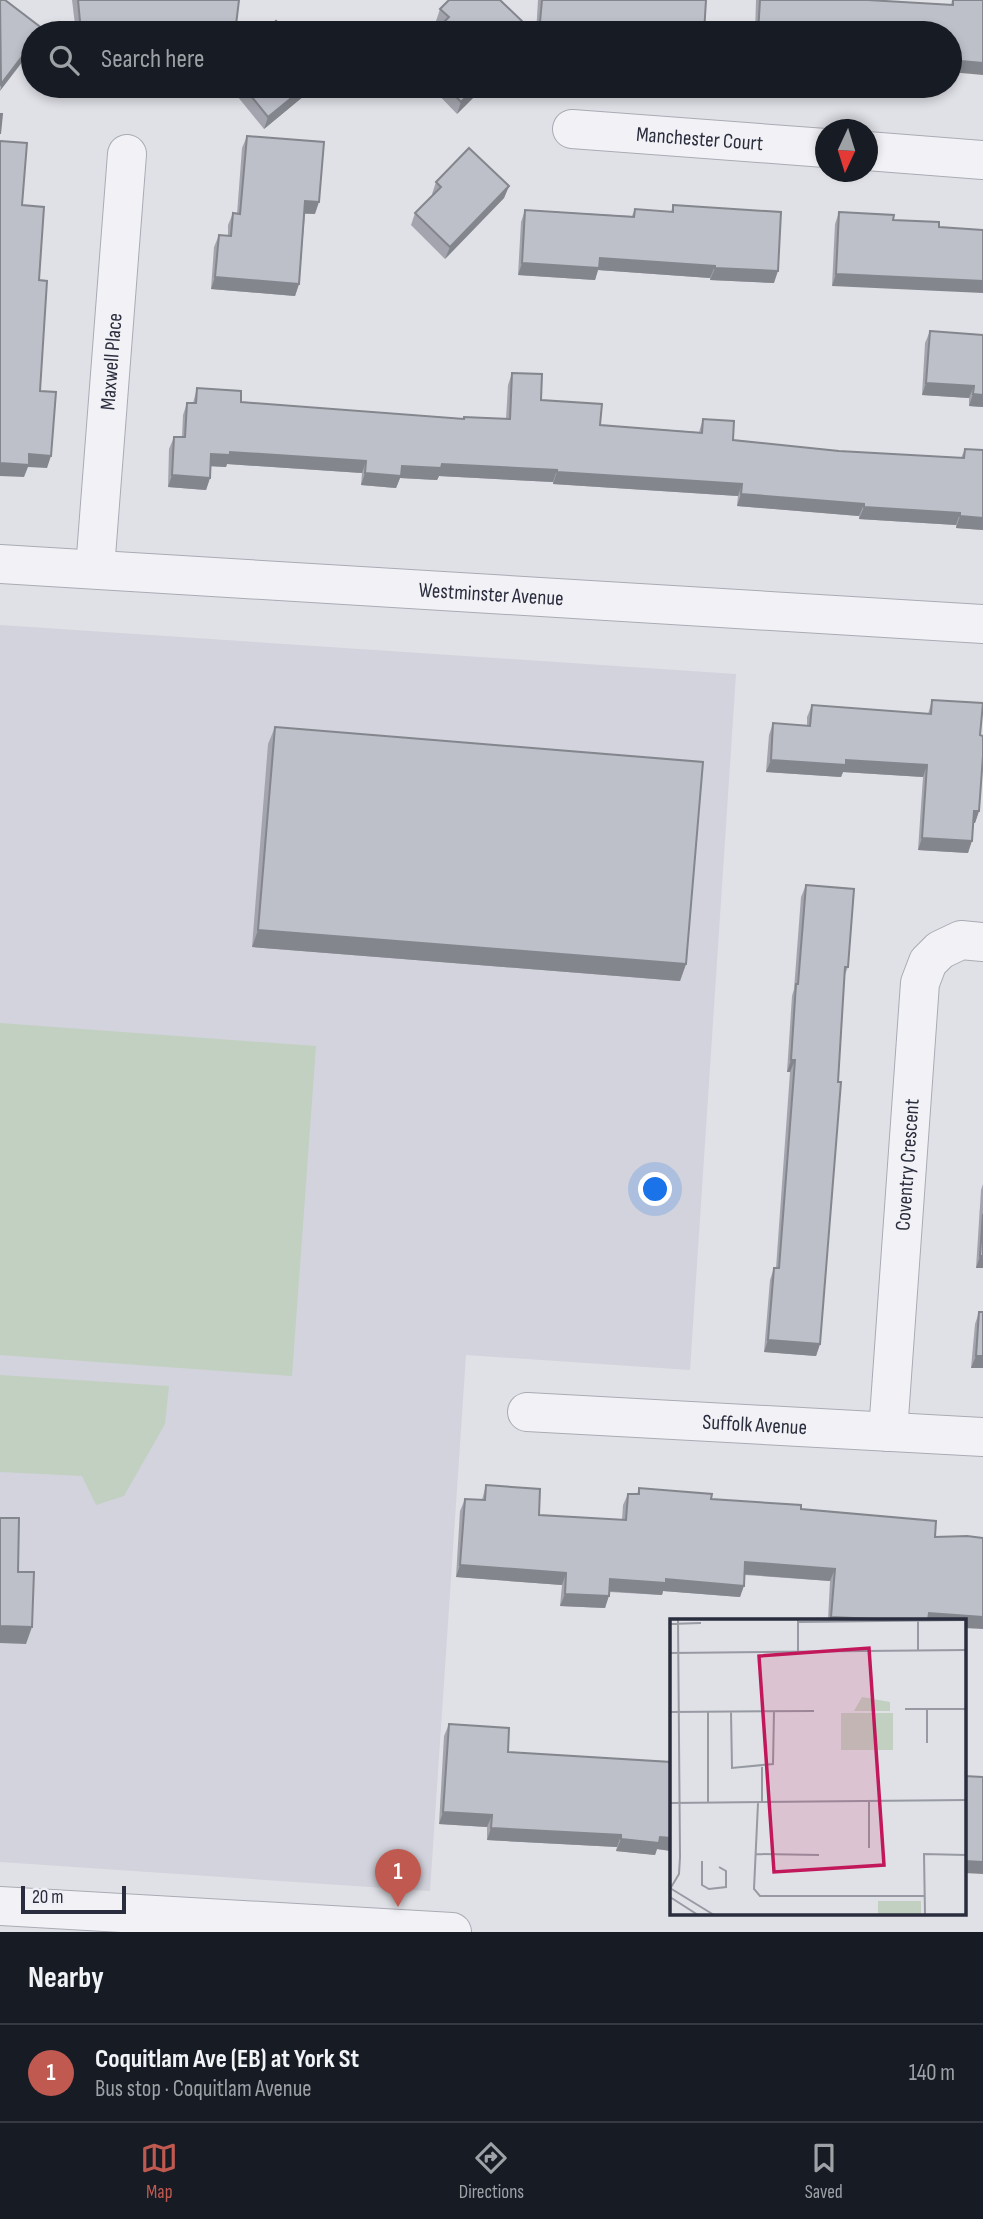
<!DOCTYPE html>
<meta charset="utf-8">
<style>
:root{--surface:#171b24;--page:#242831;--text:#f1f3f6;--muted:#9ea1a6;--line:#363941;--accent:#c05950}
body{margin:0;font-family:"Sofia Sans Condensed",sans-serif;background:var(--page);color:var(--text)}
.compass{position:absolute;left:815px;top:119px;width:63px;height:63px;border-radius:50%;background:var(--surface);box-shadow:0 4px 10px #0003;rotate:184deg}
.scale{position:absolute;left:21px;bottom:18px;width:105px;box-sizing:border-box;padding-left:7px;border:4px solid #2a2d3d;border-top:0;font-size:19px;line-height:24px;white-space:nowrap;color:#2a2d3d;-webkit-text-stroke:5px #eff0f5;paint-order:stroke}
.you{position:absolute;left:656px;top:1190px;width:24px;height:24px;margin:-18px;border:5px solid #fff;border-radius:50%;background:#1a73e8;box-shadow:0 0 0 10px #1a73e833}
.badge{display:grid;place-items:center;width:46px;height:46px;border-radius:50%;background:var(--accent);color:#fff;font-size:23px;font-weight:700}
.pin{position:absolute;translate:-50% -58px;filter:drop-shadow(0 2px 4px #0008)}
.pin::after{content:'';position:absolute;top:37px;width:24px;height:21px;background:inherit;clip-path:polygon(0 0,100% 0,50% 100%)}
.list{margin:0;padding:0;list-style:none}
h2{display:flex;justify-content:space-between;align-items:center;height:91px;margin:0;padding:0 28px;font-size:30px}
h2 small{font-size:23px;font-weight:400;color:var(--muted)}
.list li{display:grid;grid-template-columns:46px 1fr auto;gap:21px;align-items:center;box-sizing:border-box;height:98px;padding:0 28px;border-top:2px solid var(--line)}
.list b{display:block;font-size:26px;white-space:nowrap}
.list p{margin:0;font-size:23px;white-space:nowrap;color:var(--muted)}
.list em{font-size:23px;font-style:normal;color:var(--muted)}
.icon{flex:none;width:38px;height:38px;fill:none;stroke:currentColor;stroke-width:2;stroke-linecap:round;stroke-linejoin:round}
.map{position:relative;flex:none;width:983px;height:1932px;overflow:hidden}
.search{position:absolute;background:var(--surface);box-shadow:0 4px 10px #0003;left:21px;right:21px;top:21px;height:77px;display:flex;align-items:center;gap:18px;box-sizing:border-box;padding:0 24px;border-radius:38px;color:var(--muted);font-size:26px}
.sheet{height:189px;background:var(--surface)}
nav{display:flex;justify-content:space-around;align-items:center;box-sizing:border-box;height:98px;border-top:2px solid var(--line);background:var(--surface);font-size:19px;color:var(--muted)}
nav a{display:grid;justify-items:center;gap:4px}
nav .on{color:var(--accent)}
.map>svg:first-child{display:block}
.built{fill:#d2d3dc}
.green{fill:#c2d0c2}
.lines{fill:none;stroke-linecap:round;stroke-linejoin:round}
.minor-casing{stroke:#a9abb4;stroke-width:40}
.tertiary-casing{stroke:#a9abb4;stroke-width:40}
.minor{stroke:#f2f2f6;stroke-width:38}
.tertiary{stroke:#f2f2f6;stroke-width:38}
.wall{fill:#a3a4ad}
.shaded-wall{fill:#84868d}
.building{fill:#bdbfc9;stroke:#84868d;stroke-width:2}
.labels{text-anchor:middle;stroke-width:7;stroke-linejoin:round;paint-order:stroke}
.street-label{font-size:21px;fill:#2a2d3d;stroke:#eff0f5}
.inset-road{fill:none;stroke:#9799a3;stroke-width:2}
.view{fill:#c2185b;fill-opacity:0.15;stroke:#c2185b;stroke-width:3.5}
.inset-edge{fill:none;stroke:#2a2d3d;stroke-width:3.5}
</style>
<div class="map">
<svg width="983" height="1932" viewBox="0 0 983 1932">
<rect width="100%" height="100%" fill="#e0e1e7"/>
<polygon class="built" points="0,625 736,674 690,1370 466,1355 430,1891 0,1862"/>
<g class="green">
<polygon points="0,1023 316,1046 292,1376 0,1355"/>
<polygon points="0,1375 169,1386 165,1424 124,1496 96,1505 82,1476 0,1472"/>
</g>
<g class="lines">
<g class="minor-casing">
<g id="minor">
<path id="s1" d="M572,129L825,148"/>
<polyline points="867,151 983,160"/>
<path id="s2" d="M95,569L127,154"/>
<path id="s3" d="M527,1412L983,1437"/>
<path id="s4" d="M888,1432L920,983L928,962L940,950L961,940L983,942"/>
</g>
</g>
<g class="tertiary-casing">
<g id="tertiary">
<path id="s5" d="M0,564L983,624"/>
<polyline points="0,1906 452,1932"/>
</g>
</g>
<use href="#minor" class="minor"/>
<use href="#tertiary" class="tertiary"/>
</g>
<g class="wall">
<polygon points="72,0 239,0 235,33 76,33"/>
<polygon points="538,0 706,0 704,33 536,33"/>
<polygon points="756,0 868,0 951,5 952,0 983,0 950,33 755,33"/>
<polygon points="440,9 524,23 520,33 433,33 441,26 436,21"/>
<polygon points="229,86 316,86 264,129"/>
<polygon points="430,86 485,86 457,114"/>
<polygon points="247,136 315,214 305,214 299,284 295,296 211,289 214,247 219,235 228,235 228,225 233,213 237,214 242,148"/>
<polygon points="436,182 509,186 504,198 445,259 411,225 415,213 433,195 432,194"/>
<polygon points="673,205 774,283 710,280 710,278 598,270 595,280 518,275 521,222 525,210 632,216 635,209 671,212"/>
<polygon points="839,212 893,220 939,227 832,286 835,224"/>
<polygon points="930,331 983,335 983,407 969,406 969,398 922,395 925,343"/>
<polygon points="512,373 541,400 600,425 699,432 703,419 733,440 839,451 961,458 965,449 983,530 956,528 956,525 859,519 859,516 737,506 738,496 553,484 553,482 439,476 437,480 400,478 396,488 361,485 362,473 227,464 226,467 210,466 210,478 206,490 168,487 169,449 174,437 182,437 183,415 187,403 193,403 197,388 241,402 463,419 464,417 506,419 508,385"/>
<polygon points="932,700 980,735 979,811 975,823 973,823 968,853 918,850 923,777 843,772 841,777 766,772 769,735 773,723 807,726 807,717 812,705 928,714"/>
<polygon points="275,727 686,964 680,981 252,947 268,744"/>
<polygon points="806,885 848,967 844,977 820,1344 816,1356 764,1352 770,1280 774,1268 776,1268 790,1072 787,1072 792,996 794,989 801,897"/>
<polygon points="983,1184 983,1268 976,1268 981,1190"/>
<polygon points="979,1312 983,1368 971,1368 975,1324"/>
<polygon points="486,1485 539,1515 622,1520 623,1505 628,1494 637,1494 639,1488 711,1499 801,1509 935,1537 964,1620 828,1620 830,1581 745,1575 740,1597 663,1591 662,1595 609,1592 605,1608 560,1606 562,1585 456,1577 460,1511 465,1499 482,1500"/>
<polygon points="449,1724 508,1752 671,1762 671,1851 657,1849 655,1855 616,1851 617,1847 487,1840 487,1827 439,1824 444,1736"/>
</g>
<g class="shaded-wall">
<polygon points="540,22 641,28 639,33 536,33"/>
<polygon points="524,23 520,33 514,33"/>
<polygon points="33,42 33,48 0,91 1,84"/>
<polygon points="950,60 983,63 983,75 950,72"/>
<polygon points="306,86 316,86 264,129 268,117"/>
<polygon points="477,86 485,86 457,114 461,102"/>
<polygon points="509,186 504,198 445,259 450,247"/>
<polygon points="305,201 319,202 315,214 301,213"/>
<polygon points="600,258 715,266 710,278 598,270 595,280 518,275 522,263"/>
<polygon points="715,268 778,271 774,283 710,280"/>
<polygon points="836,274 983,281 983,293 832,286"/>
<polygon points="215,277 299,284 295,296 211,289"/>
<polygon points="926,383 974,386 969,398 922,395"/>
<polygon points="973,394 983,395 983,407 969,406"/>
<polygon points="230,452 366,461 362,473 227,464 226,467 207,466 211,454"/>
<polygon points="29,454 51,456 47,468 28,467 24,477 0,476 0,463"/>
<polygon points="442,464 557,470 553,482 439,476 437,480 400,478 396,488 361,485 365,473 402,466"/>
<polygon points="557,472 742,484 738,496 553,484"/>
<polygon points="172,475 210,478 206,490 168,487"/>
<polygon points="741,494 864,504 859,516 737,506"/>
<polygon points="864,507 960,513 956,525 859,519"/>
<polygon points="960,516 983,518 983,530 956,528"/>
<polygon points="771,760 846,760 927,765 923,777 843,772 841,777 766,772"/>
<polygon points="974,811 979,811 975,823 970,823"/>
<polygon points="922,838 972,841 968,853 918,850"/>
<polygon points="258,930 686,964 680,981 252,947"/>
<polygon points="791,1060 795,1060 790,1072 787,1072"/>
<polygon points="980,1256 983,1256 983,1268 976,1268"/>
<polygon points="768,1340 820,1344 816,1356 764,1352"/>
<polygon points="976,1356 983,1356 983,1368 971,1368"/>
<polygon points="745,1562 835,1569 830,1581 741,1574"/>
<polygon points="460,1565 566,1573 562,1585 456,1577"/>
<polygon points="610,1579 666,1579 744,1586 740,1597 663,1591 662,1595 606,1591"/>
<polygon points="565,1594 609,1596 605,1608 560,1606"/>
<polygon points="929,1613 983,1617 983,1629 964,1628 964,1620 926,1620"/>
<polygon points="831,1617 899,1620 830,1620"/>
<polygon points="0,1626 32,1627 26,1644 0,1643"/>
<polygon points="443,1812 492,1815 487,1827 439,1824"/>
<polygon points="491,1828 621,1835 617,1847 487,1840"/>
<polygon points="660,1837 671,1838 671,1851 657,1849 655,1855 616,1851 621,1839"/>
<polygon points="964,1861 983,1862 983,1874 964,1873"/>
</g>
<g class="building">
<polygon points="0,0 5,0 43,29 40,33 33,33 33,42 1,84"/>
<polygon points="78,0 239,0 235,33 89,33 89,31 81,32"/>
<polygon points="449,0 500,0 524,23 514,33 433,33 449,17 440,9"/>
<polygon points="542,0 706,0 704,33 641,33 641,28 540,22"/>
<polygon points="760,0 868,0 953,5 953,0 983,0 983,63 950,60 950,33 758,33"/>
<polygon points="276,21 286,33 261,33"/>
<polygon points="243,86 306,86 268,117"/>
<polygon points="446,86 477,86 461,102"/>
<polygon points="0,114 2,114 0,134"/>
<polygon points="247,136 324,142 319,202 305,201 299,284 215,277 219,235 231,236 233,213 240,214"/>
<polygon points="0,141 27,143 22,205 44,207 39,280 47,281 40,391 56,392 51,456 29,454 29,465 0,463"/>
<polygon points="469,148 509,186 450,247 415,213 441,187 436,182"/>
<polygon points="673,205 781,212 778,271 715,268 715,266 600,258 599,268 522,263 525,210 634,217 635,209 673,212"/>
<polygon points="839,212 894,215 893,220 939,222 939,227 983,230 983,281 836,274"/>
<polygon points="930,331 983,335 983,395 973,394 974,386 926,383"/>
<polygon points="512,373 542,374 541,400 602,404 600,425 702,433 703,419 734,421 733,440 839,451 964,458 965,449 983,450 983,518 960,516 960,513 864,507 864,504 741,494 742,484 557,472 557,470 442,464 441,468 402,466 401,476 365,473 366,461 230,452 230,455 211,454 210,478 172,475 174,437 185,437 187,403 196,403 197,388 241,391 241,402 464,419 464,417 510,419"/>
<polygon points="932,700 983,703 980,735 983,736 983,756 979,811 974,811 972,841 922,838 927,765 846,760 846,765 771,760 773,723 810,726 812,705 931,714"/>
<polygon points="275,727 703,762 686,964 258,930"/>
<polygon points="806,885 854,889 848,967 845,967 838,1082 841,1082 820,1344 768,1340 774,1268 779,1268 795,1060 791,1060 796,984 798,984"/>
<polygon points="983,1214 983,1256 980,1256"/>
<polygon points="979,1312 983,1312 983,1356 976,1356"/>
<polygon points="486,1485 540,1489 539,1515 626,1520 628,1494 639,1494 639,1488 712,1494 711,1499 801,1505 801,1509 936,1521 935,1537 967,1536 983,1538 983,1617 929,1613 928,1620 899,1620 831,1617 835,1569 745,1562 744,1586 666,1579 666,1583 610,1579 609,1596 565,1594 566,1573 460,1565 465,1499 485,1500"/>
<polygon points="0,1518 19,1518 18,1572 34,1572 32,1627 0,1626"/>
<polygon points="449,1724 509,1728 508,1752 671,1762 671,1838 660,1837 659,1843 621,1839 621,1835 491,1828 492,1815 443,1812"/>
<polygon points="964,1776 983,1777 983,1862 964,1861"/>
</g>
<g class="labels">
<g class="street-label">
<text dy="7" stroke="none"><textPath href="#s1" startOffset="128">Manchester Court</textPath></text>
<text dy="7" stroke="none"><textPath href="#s2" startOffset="208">Maxwell Place</textPath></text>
<text dy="7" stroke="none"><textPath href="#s5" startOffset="492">Westminster Avenue</textPath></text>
<text dy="7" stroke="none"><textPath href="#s4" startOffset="268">Coventry Crescent</textPath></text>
<text dy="7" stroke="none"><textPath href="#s3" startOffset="228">Suffolk Avenue</textPath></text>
</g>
</g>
<g transform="translate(670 1619)">
<rect width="296" height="296" fill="#e0e1e7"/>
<path d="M192,78L220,83V92H184ZM171,94H223V131H171ZM208,282H251V296H208Z" fill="#c2d0c2"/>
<path class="inset-road" d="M128,0V33M248,0V31M128,3L296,1M0,5L31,4M0,34L296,31M235,90H296M257,90V124M0,93L144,92M61,93L62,149L103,145L104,92M0,184L296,181M38,184V93M88,184L84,270L90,277H254M92,184V148M199,229V183M85,235L149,236M32,242V266L39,270L56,268V252L49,248M0,269L44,296M0,270L9,255L10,238L8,0M0,278L28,296M255,296L254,235L296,236"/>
<path class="view" d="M199,29L214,246L104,253L89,37Z"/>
<rect width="296" height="296" class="inset-edge"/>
</g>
</svg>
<svg class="compass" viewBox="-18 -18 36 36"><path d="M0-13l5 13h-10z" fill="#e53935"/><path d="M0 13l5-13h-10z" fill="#9ea1a6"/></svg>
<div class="scale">20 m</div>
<div class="you"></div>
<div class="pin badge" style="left:398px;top:1907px">1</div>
<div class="search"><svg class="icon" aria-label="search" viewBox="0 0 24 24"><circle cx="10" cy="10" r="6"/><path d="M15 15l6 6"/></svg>Search here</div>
</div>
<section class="sheet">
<h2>Nearby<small></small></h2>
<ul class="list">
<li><span class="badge">1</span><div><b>Coquitlam Ave (EB) at York St</b><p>Bus stop · Coquitlam Avenue</p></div><em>140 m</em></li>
</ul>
</section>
<nav>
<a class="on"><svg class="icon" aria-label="map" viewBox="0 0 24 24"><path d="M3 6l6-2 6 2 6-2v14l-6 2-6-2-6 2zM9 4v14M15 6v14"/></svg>Map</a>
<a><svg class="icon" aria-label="directions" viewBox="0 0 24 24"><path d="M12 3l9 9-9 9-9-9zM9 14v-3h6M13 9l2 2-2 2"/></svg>Directions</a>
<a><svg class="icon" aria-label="saved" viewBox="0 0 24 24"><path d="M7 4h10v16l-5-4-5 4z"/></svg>Saved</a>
</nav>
